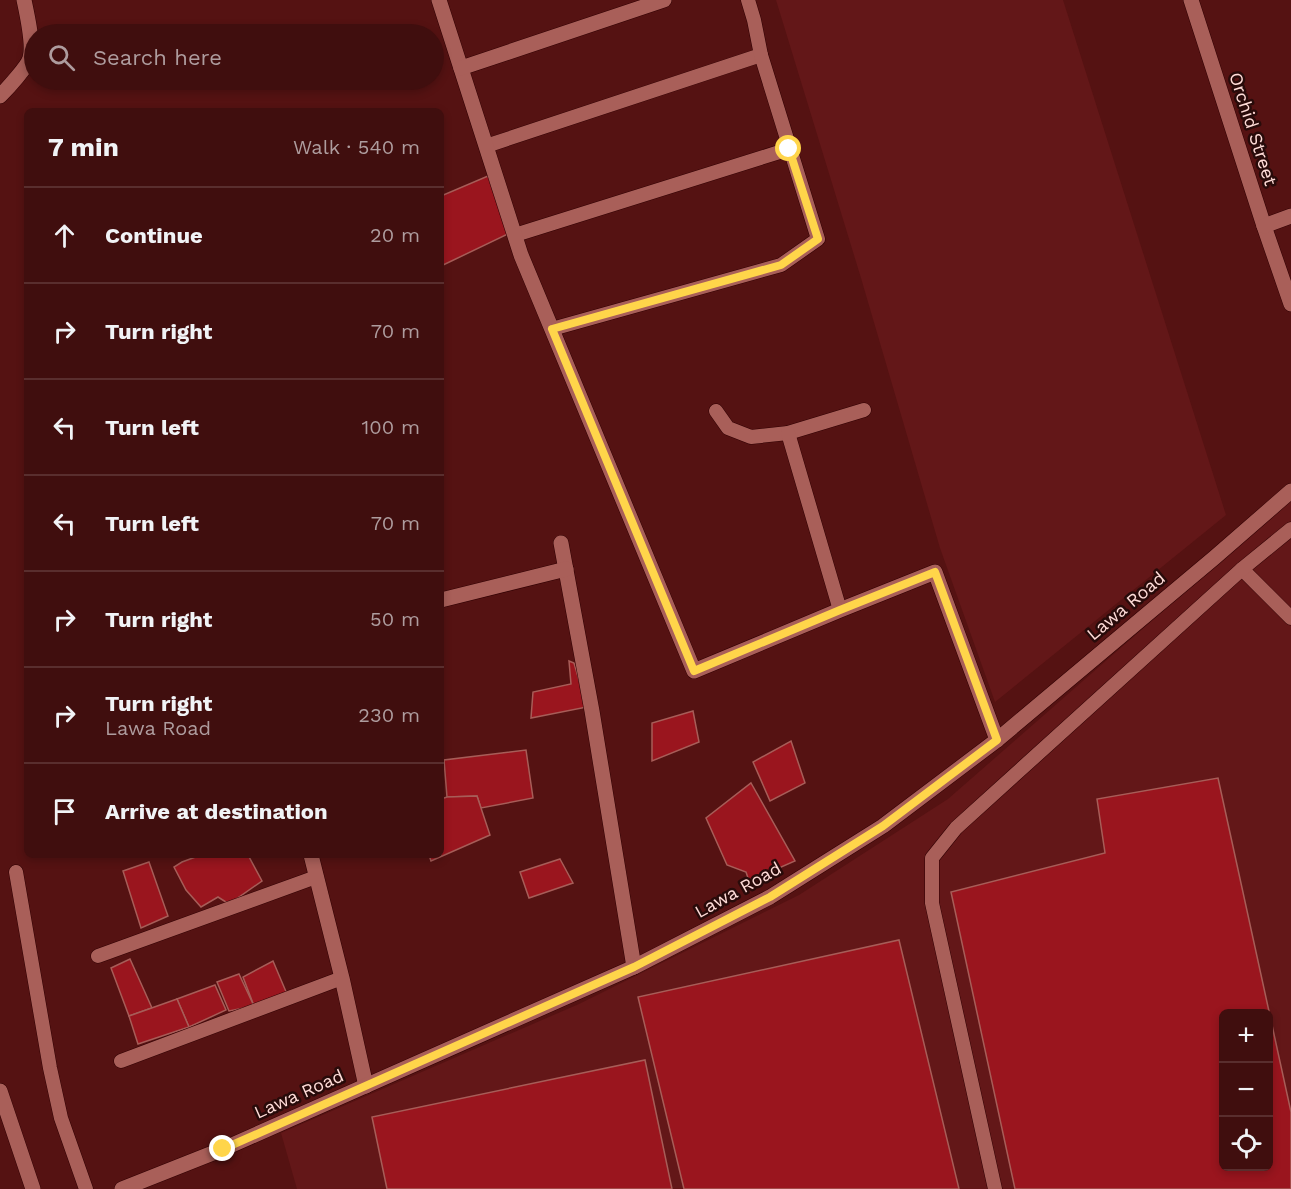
<!DOCTYPE html>
<meta charset="utf-8">
<style>
:root{--surface:#400e0e;--page:#471717;--text:#f1f3f6;--muted:#ae9c9e;--line:#592e2e}
body{margin:0;font-family:"Work Sans",sans-serif;background:var(--page);color:var(--text)}
.controls{position:absolute;right:18px;bottom:18px;display:grid;overflow:hidden;border-radius:9px;box-shadow:0 3px 9px #0003}
.controls button{width:54px;height:54px;display:grid;place-items:center;padding:0;border:0;border-bottom:2px solid var(--line);background:var(--surface);color:var(--text);font:30px sans-serif}
.stop{position:absolute;width:18px;height:18px;margin:-14px;border:4px solid #ffd54a;border-radius:50%;background:#fff}
.stop.end{background:#ffd54a;border-color:#fff;box-shadow:0 2px 6px #0008}
.list{margin:0;padding:0;list-style:none}
h2{display:flex;justify-content:space-between;align-items:center;height:78px;margin:0;padding:0 24px;font-size:26px}
h2 small{font-size:20px;font-weight:400;color:var(--muted)}
.list li{display:grid;grid-template-columns:39px 1fr auto;gap:18px;align-items:center;box-sizing:border-box;height:96px;padding:0 24px;border-top:2px solid var(--line)}
.list b{display:block;font-size:22px;white-space:nowrap}
.list p{margin:0;font-size:20px;white-space:nowrap;color:var(--muted)}
.list em{font-size:20px;font-style:normal;color:var(--muted)}
.icon{flex:none;width:33px;height:33px;fill:none;stroke:currentColor;stroke-width:2;stroke-linecap:round;stroke-linejoin:round}
.map{position:relative;flex:none;width:1291px;height:1189px;overflow:hidden}
.search{position:absolute;background:var(--surface);box-shadow:0 3px 9px #0003;left:24px;top:24px;width:420px;height:66px;display:flex;align-items:center;gap:15px;box-sizing:border-box;padding:0 21px;border-radius:33px;color:var(--muted);font-size:22px}
.panel{position:absolute;background:var(--surface);box-shadow:0 3px 9px #0003;left:24px;top:108px;width:420px;height:750px;border-radius:9px}
.map>svg:first-child{display:block}
.built{fill:#631718;fill-rule:evenodd}
.building{fill:#9a151e;stroke:#a75d58;stroke-width:1.5;fill-rule:evenodd}
.lines{fill:none;stroke-linecap:round;stroke-linejoin:round}
.lane-casing{stroke:#310103;stroke-width:15}
.street-casing{stroke:#310103;stroke-width:16}
.secondary-casing{stroke:#310103;stroke-width:16}
.lane{stroke:#a95f59;stroke-width:14}
.street{stroke:#a95f59;stroke-width:15}
.secondary{stroke:#a95f59;stroke-width:15}
.route{stroke:#ffd54a;stroke-width:8}
.labels{text-anchor:middle;stroke-width:5;stroke-linejoin:round;paint-order:stroke}
.street-label{font-size:18px;fill:#ffdcd8;stroke:#280b0a}
</style>
<div class="map">
<svg width="1291" height="1189" viewBox="0 0 1291 1189">
<rect width="100%" height="100%" fill="#551212"/>
<g class="built">
<polygon points="776,0 1063,0 1226,515 995,702 940,548 861,278"/>
<path d="M1291,499V1189H297L281,1133L579,1004L799,895L948,799ZM1224,1014H1268V1166H1224Z"/>
</g>
<g class="building">
<polygon points="488,176 510,233 441,266 441,196"/>
<polygon points="569,661 574,663 587,707 531,718 533,692 571,684"/>
<polygon points="693,711 699,742 652,761 652,723"/>
<polygon points="791,741 805,783 770,801 753,762"/>
<polygon points="526,750 533,798 481,808 477,796 447,797 444,760"/>
<path d="M1218,778L1291,1112V1189H1015L951,892L1105,853L1097,799ZM1224,1014H1268V1166H1224Z"/>
<polygon points="751,783 795,861 749,881 746,872 727,865 706,818"/>
<polygon points="477,796 490,835 431,861 429,855 441,855 441,799 447,797"/>
<polygon points="201,855 248,855 262,881 229,904 218,897 201,907 186,890 174,867 182,862"/>
<polygon points="560,859 573,883 529,898 520,872"/>
<polygon points="149,862 168,916 141,928 123,871"/>
<polygon points="899,940 959,1189 684,1189 638,997"/>
<polygon points="130,959 152,1008 129,1016 111,968"/>
<polygon points="273,961 287,994 254,1006 243,977"/>
<polygon points="239,974 254,1006 229,1011 217,982"/>
<polygon points="215,985 226,1010 189,1027 177,999"/>
<polygon points="177,999 189,1027 138,1044 129,1016"/>
<polygon points="645,1060 672,1189 387,1189 372,1117"/>
</g>
<g class="lines">
<g class="lane-casing">
<g id="lane">
<polyline points="486,146 761,55"/>
<polyline points="515,235 789,149"/>
<polyline points="552,329 781,265 818,239 761,55 754,20 748,0"/>
<polyline points="716,411 728,428 751,437 788,433 864,410"/>
<polyline points="788,433 840,610"/>
<polyline points="1242,569 1291,618"/>
<polyline points="16,872 50,1068 61,1118 86,1189"/>
<polyline points="98,956 316,877"/>
<polyline points="121,1061 342,978"/>
<polyline points="995,1189 932,903 932,858 956,828 1242,569 1291,529"/>
</g>
</g>
<g class="street-casing">
<g id="street">
<polyline points="439,0 521,255 694,671 840,610 935,572 997,740"/>
<polyline points="1191,0 1264,226 1291,304"/>
<polyline points="461,68 664,0"/>
<path d="M0,96C7,89 28,66 30,58C34,45 27,14 24,0"/>
<polyline points="1264,226 1291,216"/>
<polyline points="561,543 592,711 634,967"/>
<polyline points="441,600 566,569"/>
<polyline points="311,855 342,978 366,1086"/>
<polyline points="0,1091 33,1189"/>
</g>
</g>
<g class="secondary-casing">
<polyline id="secondary" points="122,1189 223,1149 634,967 770,897 883,826 997,740 1214,558 1291,491"/>
</g>
<use href="#lane" class="lane"/>
<use href="#street" class="street"/>
<use href="#secondary" class="secondary"/>
</g>
<g class="lines">
<polyline class="route" points="223,1149 634,967 770,897 883,826 997,740 935,572 840,610 694,671 552,329 781,265 818,239 789,149"/>
</g>
<g class="labels">
<g class="street-label">
<text transform="translate(1253 129) rotate(72)" y="6">Orchid Street</text>
<text transform="translate(1126 606) rotate(-40)" y="6">Lawa Road</text>
<text transform="translate(738 890) rotate(-29)" y="6">Lawa Road</text>
<text transform="translate(299 1094) rotate(-24)" y="6">Lawa Road</text>
</g>
</g>
</svg>
<div class="controls">
<button>+</button>
<button>−</button>
<button><svg class="icon" aria-label="locate" viewBox="0 0 24 24"><circle cx="12" cy="12" r="6"/><path d="M12 2v4M12 18v4M2 12h4M18 12h4"/></svg></button>
</div>
<div class="stop" style="left:789px;top:149px"></div>
<div class="stop end" style="left:223px;top:1149px"></div>
<div class="search"><svg class="icon" aria-label="search" viewBox="0 0 24 24"><circle cx="10" cy="10" r="6"/><path d="M15 15l6 6"/></svg>Search here</div>
<section class="panel">
<h2>7 min<small>Walk · 540 m</small></h2>
<ul class="list">
<li><svg class="icon" aria-label="ahead" viewBox="0 0 24 24"><path d="M12 20V5M6 11l6-6 6 6"/></svg><div><b>Continue</b></div><em>20 m</em></li>
<li><svg class="icon" aria-label="right" viewBox="0 0 24 24"><path d="M7 20v-9h11M14 6l5 5-5 5"/></svg><div><b>Turn right</b></div><em>70 m</em></li>
<li><svg class="icon" aria-label="left" viewBox="0 0 24 24"><path d="M17 20v-9H6M10 6l-5 5 5 5"/></svg><div><b>Turn left</b></div><em>100 m</em></li>
<li><svg class="icon" aria-label="left" viewBox="0 0 24 24"><path d="M17 20v-9H6M10 6l-5 5 5 5"/></svg><div><b>Turn left</b></div><em>70 m</em></li>
<li><svg class="icon" aria-label="right" viewBox="0 0 24 24"><path d="M7 20v-9h11M14 6l5 5-5 5"/></svg><div><b>Turn right</b></div><em>50 m</em></li>
<li><svg class="icon" aria-label="right" viewBox="0 0 24 24"><path d="M7 20v-9h11M14 6l5 5-5 5"/></svg><div><b>Turn right</b><p>Lawa Road</p></div><em>230 m</em></li>
<li><svg class="icon" aria-label="arrive" viewBox="0 0 24 24"><path d="M6 21V4h12l-3 4 3 4H6"/></svg><div><b>Arrive at destination</b></div></li>
</ul>
</section>
</div>
